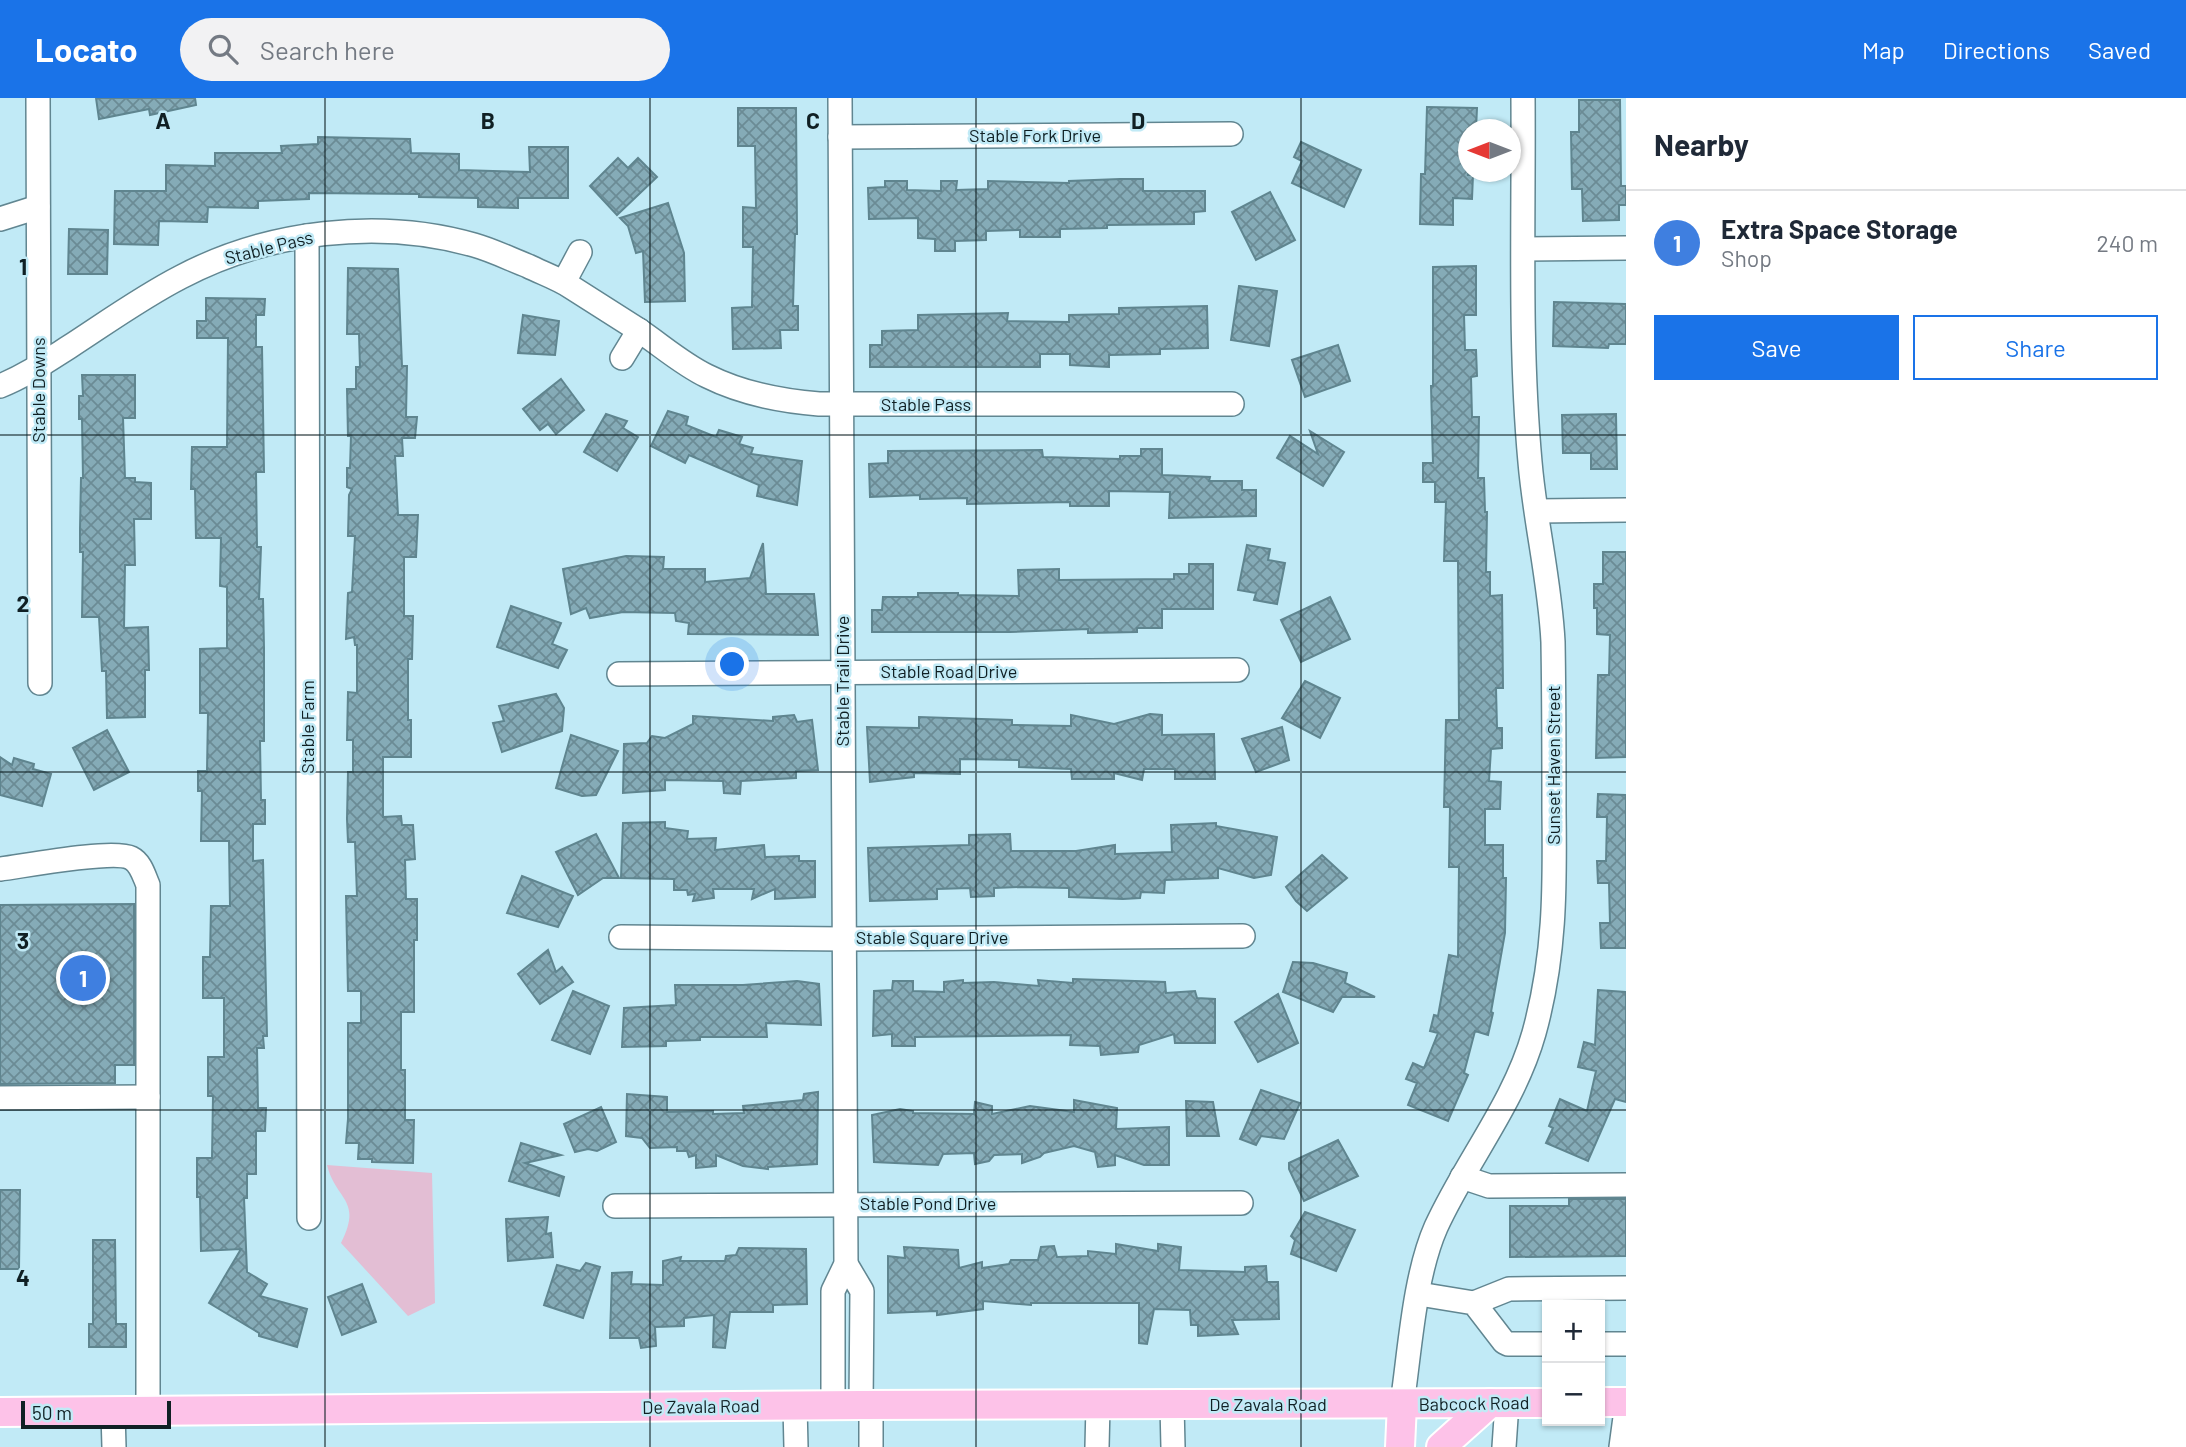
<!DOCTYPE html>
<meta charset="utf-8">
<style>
:root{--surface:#fff;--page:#f2f2f3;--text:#1f2937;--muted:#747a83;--line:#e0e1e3;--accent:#1a73e8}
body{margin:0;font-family:Barlow,sans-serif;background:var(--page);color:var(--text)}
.controls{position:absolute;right:21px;bottom:21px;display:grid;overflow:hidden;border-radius:0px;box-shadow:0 2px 5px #0004}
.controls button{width:63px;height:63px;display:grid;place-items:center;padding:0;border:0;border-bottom:2px solid var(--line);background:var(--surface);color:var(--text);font:35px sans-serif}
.compass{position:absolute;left:1458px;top:21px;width:63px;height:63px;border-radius:50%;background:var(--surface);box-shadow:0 2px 5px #0004;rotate:270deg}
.scale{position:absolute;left:21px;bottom:18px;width:150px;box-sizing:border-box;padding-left:7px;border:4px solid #102024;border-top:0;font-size:19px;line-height:24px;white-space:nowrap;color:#102024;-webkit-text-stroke:5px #c1eaf6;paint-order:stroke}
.you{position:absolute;left:733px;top:567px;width:24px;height:24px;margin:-18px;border:5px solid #fff;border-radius:50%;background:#1a73e8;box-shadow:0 0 0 10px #1a73e833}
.badge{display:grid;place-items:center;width:46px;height:46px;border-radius:50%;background:var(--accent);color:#fff;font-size:23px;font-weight:700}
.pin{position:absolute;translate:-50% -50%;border:4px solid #fff;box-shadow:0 2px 7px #0006}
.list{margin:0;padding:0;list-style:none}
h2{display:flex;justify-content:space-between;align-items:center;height:91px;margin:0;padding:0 28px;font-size:30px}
h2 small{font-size:23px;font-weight:400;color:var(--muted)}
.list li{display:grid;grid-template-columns:46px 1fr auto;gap:21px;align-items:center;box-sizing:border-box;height:105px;padding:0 28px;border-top:2px solid var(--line)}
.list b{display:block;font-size:26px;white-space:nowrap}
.list p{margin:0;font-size:23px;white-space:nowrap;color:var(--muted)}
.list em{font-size:23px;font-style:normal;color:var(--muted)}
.actions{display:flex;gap:14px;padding:21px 28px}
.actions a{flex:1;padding:16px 0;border:2px solid var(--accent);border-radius:0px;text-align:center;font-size:24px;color:var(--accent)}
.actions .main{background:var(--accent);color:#fff}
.icon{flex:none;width:38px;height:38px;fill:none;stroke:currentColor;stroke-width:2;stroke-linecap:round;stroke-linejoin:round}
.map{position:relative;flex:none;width:1626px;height:1349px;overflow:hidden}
header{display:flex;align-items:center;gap:42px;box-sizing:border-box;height:98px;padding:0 35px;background:var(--accent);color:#fff}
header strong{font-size:33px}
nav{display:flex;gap:38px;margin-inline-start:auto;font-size:24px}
.search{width:490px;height:63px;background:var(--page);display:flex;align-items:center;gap:18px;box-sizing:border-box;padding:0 24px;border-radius:38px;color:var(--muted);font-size:26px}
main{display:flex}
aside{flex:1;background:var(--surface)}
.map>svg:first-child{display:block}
.green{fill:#e3bed4}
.building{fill:url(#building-cross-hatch);stroke:#5f858f;stroke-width:2}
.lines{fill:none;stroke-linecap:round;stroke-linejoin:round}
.minor-casing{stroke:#618691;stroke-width:26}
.major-casing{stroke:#fff;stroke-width:32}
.minor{stroke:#fff;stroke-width:23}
.major{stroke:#fdc2e8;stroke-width:28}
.grid{fill:none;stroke:#102024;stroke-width:2;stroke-opacity:0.55}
.labels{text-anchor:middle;stroke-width:5;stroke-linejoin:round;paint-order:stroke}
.street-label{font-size:18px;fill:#102024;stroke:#c1eaf6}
.grid-label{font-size:23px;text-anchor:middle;font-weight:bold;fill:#102024;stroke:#c1eaf6;stroke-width:5;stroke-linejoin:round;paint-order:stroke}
</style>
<header>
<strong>Locato</strong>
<div class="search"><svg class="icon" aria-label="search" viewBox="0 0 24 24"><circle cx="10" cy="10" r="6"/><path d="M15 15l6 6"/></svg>Search here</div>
<nav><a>Map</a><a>Directions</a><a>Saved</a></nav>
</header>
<main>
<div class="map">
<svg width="1626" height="1349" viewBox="0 0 1626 1349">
<defs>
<pattern id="building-cross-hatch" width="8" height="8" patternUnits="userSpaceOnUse" patternTransform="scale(1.75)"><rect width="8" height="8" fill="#85abb7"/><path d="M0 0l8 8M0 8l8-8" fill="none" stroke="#6b8b95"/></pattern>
</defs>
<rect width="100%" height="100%" fill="#c1eaf6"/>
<path class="green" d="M327,1067L432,1075L435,1205L408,1218L341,1145C363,1101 336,1103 327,1067Z"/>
<g class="building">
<polygon points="96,0 195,0 196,7 150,17 149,11 99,21"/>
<polygon points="1579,2 1620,2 1621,88 1626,88 1626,107 1619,107 1619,122 1583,123 1582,91 1572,91 1571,34 1579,34"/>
<polygon points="1427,9 1477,10 1476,32 1468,32 1468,77 1473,77 1472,101 1453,100 1453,127 1420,126 1421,76 1425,76"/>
<polygon points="738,10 796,10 797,136 795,136 793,208 798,208 798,232 780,232 781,250 733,251 732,210 752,209 753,149 743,149 743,109 756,110 755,48 738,48"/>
<polygon points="318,39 410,41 411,55 459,56 459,72 530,74 529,49 568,49 568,100 518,100 518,110 478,109 478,100 419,99 419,96 309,95 309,101 258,103 258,110 208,109 207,124 159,123 158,147 114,146 115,93 166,93 166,67 215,68 215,55 282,55 281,48 318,46"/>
<polygon points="1301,44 1361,72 1344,109 1292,85 1302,63 1294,59"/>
<polygon points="618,60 628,70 638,60 657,79 617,117 590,88"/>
<polygon points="1120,81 1143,81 1143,93 1205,93 1205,113 1194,114 1194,126 1107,127 1107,130 1060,131 1060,139 1020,139 1020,132 986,133 986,142 955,143 955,153 935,153 935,141 918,140 918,120 869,121 868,90 885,89 885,83 907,83 907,92 941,93 941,83 957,83 956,92 988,91 988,83 1069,85 1069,83"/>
<polygon points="1270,94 1295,142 1256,162 1232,114"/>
<polygon points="668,105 684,155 685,203 645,204 643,153 636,155 628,128 620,120"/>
<polygon points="69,131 108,132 107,176 68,176"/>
<polygon points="1476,168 1476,217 1464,217 1465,252 1476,252 1477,278 1471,279 1472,319 1479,319 1478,380 1484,380 1485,414 1487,414 1486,474 1490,474 1490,498 1502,497 1503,590 1496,590 1497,630 1502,630 1502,650 1491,651 1489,683 1501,684 1500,711 1485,711 1485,747 1503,747 1503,780 1506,780 1505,835 1491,914 1493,915 1488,937 1475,933 1464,975 1468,977 1448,1023 1408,1007 1417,985 1406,981 1413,965 1424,970 1438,935 1430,933 1434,917 1438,918 1449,857 1458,859 1459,769 1449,769 1450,709 1444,709 1446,622 1459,622 1458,463 1444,463 1446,404 1435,404 1435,384 1423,384 1423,365 1433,365 1431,288 1433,288 1433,169"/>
<polygon points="348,170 398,171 402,268 407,268 406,319 417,319 415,340 402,340 403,358 395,358 398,417 418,417 416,459 404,459 404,518 413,518 412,561 408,561 408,622 411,622 411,659 383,659 383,719 401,718 402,727 413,727 415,761 405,762 406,801 417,801 417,842 414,842 414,914 401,914 401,972 405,972 405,1022 414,1022 413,1065 372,1064 372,1061 358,1061 359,1045 346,1045 348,1021 348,925 361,925 361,893 348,893 346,798 357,798 355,744 348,744 347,721 348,674 353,674 353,642 347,642 348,594 357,595 357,547 355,547 354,539 346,541 348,495 352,494 355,438 348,438 349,397 352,391 347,389 347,370 350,370 351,338 348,338 347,291 356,291 356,269 360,269 359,236 347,236"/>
<polygon points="1239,188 1277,193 1269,248 1231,242"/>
<polygon points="206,200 265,201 264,217 256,217 256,249 262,249 264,374 256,374 257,449 261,449 259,501 263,501 264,550 264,643 260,643 261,702 265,702 265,726 253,726 253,763 263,762 267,938 263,938 264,950 257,950 258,1010 266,1010 265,1033 256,1033 256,1076 247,1076 247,1100 244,1100 247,1174 267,1186 260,1198 307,1211 297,1249 259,1238 259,1235 209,1205 241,1151 201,1153 200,1099 197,1099 197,1060 212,1060 213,998 208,998 208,959 224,959 224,900 203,900 203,859 210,859 211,808 230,808 229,743 201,743 202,693 198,693 198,673 207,673 208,615 200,615 200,551 227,550 227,489 220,488 221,440 196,440 195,391 191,391 192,349 227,349 228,240 197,240 197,223 206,223"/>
<polygon points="1554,204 1626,206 1626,246 1609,246 1608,250 1553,248"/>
<polygon points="1207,208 1208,250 1160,251 1160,256 1109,257 1109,269 1070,267 1070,256 1040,256 1040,269 870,269 870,247 882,247 882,233 918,232 918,217 1008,215 1007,223 1069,224 1069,217 1119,216 1119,210"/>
<polygon points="523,217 559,223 555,257 518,255"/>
<polygon points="1338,247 1350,283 1305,299 1292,262"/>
<polygon points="82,277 135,277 135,320 123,320 125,380 135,380 135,384 151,385 151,421 134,421 135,467 125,467 124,530 148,529 149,572 145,572 145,619 107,620 106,573 102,573 99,519 82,519 83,454 80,454 80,431 81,380 83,380 82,321 79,321 79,298 83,298"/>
<polygon points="561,281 584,312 556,336 548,326 540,332 523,311"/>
<polygon points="668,313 688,319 686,327 716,339 719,332 742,339 739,346 753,350 751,356 802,363 797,407 757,398 759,387 689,357 685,365 651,348"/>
<polygon points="606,316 627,323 623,330 638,339 617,373 584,354"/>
<polygon points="1616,316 1617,371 1591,371 1591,355 1563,355 1562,317"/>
<polygon points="1310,333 1344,354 1323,388 1277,360 1290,338 1318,356"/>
<polygon points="1141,351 1162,351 1162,377 1210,379 1209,383 1242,383 1242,392 1256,392 1256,418 1169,420 1170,394 1109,393 1109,408 1070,408 1070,404 967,406 967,400 920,401 920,397 870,399 869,366 888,365 888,353 1042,352 1043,359 1120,361 1120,358 1141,358"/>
<polygon points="763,445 766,496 814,496 818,537 688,536 689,525 676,523 675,515 623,514 590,520 586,510 571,516 563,471 626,458 664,459 663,471 705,471 705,484 750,480"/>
<polygon points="1247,447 1270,451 1268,462 1285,465 1277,506 1254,502 1256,495 1238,492"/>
<polygon points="1603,454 1626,454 1626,659 1596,660 1598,577 1609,577 1610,537 1597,536 1597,510 1594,510 1594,486 1603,486"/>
<polygon points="1189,466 1213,466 1213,511 1162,511 1162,530 1137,530 1137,534 1088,535 1088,531 1010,534 872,534 872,512 882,512 883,499 918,499 918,495 958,495 958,497 1019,498 1018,472 1059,471 1059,482 1174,481 1174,476 1189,476"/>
<polygon points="1330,499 1350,541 1301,564 1281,522"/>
<polygon points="511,508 561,525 552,546 567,552 558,570 497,549"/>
<polygon points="1305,583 1340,600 1320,640 1282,620"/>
<polygon points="556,596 564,610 562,633 502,654 493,625 504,623 499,608"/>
<polygon points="1150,616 1162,617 1162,637 1214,636 1215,681 1175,681 1175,671 1144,671 1142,682 1114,675 1114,681 1072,681 1071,671 1019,669 1019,662 960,661 960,676 914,675 914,679 870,684 867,629 919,630 919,619 1012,622 1012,627 1071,628 1071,617 1114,626"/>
<polygon points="794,617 797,624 812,622 818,672 796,673 796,680 741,683 740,696 724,695 723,683 665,682 665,692 623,695 624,646 647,645 652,638 665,640 693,626 693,618 773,623 773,619"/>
<polygon points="1282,629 1289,662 1256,674 1242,641"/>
<polygon points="107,632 129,674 94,692 73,650"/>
<polygon points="571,637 618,653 596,697 582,698 556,690"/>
<polygon points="0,659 12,667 14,660 34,666 33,671 51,676 42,708 0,697"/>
<polygon points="1598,696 1626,697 1626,850 1601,850 1600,825 1610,825 1609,785 1598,785 1597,763 1606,763 1607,719 1597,719"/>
<polygon points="665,724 665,730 688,733 687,741 716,740 715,752 764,747 765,759 799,758 799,763 815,763 815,799 775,801 775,791 752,801 754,791 713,791 714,800 693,803 695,796 688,797 687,792 674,792 674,781 621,780 623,725"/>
<polygon points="1216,725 1216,728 1277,739 1271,777 1254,780 1218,770 1218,780 1165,782 1164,795 1141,794 1140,800 1123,801 1069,799 1069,790 1021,789 994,790 994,798 971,799 970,790 937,791 937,801 870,803 868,750 969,747 969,737 1010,736 1011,753 1076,753 1115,747 1115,756 1172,754 1171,727"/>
<polygon points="596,736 619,780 603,780 578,797 556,754"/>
<polygon points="1322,757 1347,780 1307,813 1296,803 1286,789"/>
<polygon points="522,778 573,798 558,829 507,815"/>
<polygon points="134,806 134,967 115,967 115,985 0,986 0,807"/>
<polygon points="548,852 556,874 562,869 573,884 540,906 518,876"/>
<polygon points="1293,864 1313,865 1347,875 1345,885 1375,899 1342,899 1333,914 1283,894"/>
<polygon points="1073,881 1165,884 1166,895 1195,893 1197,900 1215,901 1215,945 1175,945 1174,936 1139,947 1138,954 1101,957 1100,948 1070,947 1071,937 915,939 915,948 892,948 892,936 873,938 874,893 892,892 893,883 913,883 913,893 944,894 944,884 963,882 963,885 994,884 1039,888 1038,882 1073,885"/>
<polygon points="797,883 819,886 821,927 766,925 767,939 700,939 700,942 666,943 666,948 622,949 624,910 676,907 675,887 743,887"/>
<polygon points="1598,892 1626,894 1626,1004 1615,1001 1588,1063 1546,1045 1553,1030 1549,1028 1560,1001 1587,1013 1596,973 1578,969 1584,944 1595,947"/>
<polygon points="573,893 609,908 590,956 552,942"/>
<polygon points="1278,896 1298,945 1258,964 1235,924"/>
<polygon points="1261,992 1300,1005 1284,1041 1261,1038 1256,1047 1240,1041"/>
<polygon points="818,994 817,1066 768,1069 768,1071 743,1068 716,1057 716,1068 696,1070 696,1057 689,1059 687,1053 677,1053 677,1049 650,1050 642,1040 626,1038 627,996 667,999 667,1014 713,1013 713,1016 744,1015 743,1008 803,1002 804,996"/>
<polygon points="1074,1002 1117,1010 1116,1031 1169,1029 1169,1067 1144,1067 1115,1057 1115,1067 1098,1069 1095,1054 1074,1048 1044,1055 1040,1059 1022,1065 1022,1056 994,1057 989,1063 975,1066 974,1055 943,1056 938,1067 874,1064 872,1017 900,1011 913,1013 913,1015 974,1016 975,1004 992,1008 992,1016 1030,1008 1074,1014"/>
<polygon points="1186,1003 1213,1004 1219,1038 1187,1038"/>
<polygon points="601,1009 616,1044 597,1053 588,1051 575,1054 564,1026"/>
<polygon points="1338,1042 1358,1078 1304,1103 1289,1071 1289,1065"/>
<polygon points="521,1045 561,1057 525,1065 564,1079 559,1098 509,1083"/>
<polygon points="0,1092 20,1092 19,1171 0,1171"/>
<polygon points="1569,1101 1626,1101 1626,1158 1510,1159 1510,1108 1569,1108"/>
<polygon points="1305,1114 1355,1132 1336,1173 1291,1156 1295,1142 1291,1138"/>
<polygon points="548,1119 546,1136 551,1135 553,1159 508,1163 506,1121"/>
<polygon points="93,1142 115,1142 116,1226 126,1226 126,1249 89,1249 89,1226 93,1226"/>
<polygon points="1116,1146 1158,1153 1158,1146 1181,1149 1179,1172 1245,1174 1245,1169 1266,1168 1267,1184 1278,1184 1279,1221 1232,1222 1238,1236 1198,1238 1198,1227 1191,1227 1190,1212 1154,1211 1147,1246 1139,1245 1139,1205 1031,1205 1031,1207 983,1203 983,1211 937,1217 937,1213 888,1215 888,1158 905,1160 904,1149 958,1152 959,1170 982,1164 982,1170 1009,1166 1011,1162 1038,1162 1041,1149 1054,1148 1057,1159 1088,1158 1088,1153 1116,1156"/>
<polygon points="739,1150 806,1151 807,1206 773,1207 773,1214 730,1214 725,1250 713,1249 714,1217 684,1220 684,1228 655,1229 656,1248 641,1250 639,1240 610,1240 612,1175 632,1174 631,1186 663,1187 663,1163 681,1159 680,1163 725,1163 726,1158 736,1157"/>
<polygon points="586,1165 600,1169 583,1220 544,1207 557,1167 580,1173"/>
<polygon points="362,1186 376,1224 342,1237 328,1199"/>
</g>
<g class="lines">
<g class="minor-casing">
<g id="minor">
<polyline points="38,0 40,585"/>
<polyline points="840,39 1231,36"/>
<polyline points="0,121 38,109"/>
<polyline points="307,138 309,1120"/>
<polyline points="1524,151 1626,150"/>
<polyline points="564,184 580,154"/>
<polyline points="622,260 639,232"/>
<path d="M0,288C25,278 47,263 69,249C106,225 142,199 181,179C268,133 379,120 474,147C492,152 510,161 528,168C542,175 557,180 571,189C593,203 615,217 637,231C661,247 682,266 707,278C743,296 780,303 819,306H1232"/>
<polyline points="1537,413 1626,412"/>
<polyline points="619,576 1237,572"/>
<path d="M0,771C24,768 113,751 131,760C141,765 144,778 148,787V1314"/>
<polyline points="621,839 845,841 1243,838"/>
<polyline points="0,1000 148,999"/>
<polyline points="1462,1079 1489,1088 1626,1087"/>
<polyline points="615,1108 1241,1105"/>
<polyline points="846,1166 862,1193 861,1307"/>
<polyline points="1419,1196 1474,1205 1504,1244 1508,1246 1547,1246"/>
<polyline points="1474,1205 1509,1191 1626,1190"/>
<polyline points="1600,1246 1626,1246"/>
<path d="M1402,1306C1410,1252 1414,1179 1436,1129C1466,1063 1514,1006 1534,935C1555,859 1555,792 1554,714C1554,657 1554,600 1553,544C1550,483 1535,424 1530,364C1519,243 1524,121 1523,0"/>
<polyline points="833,1307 833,1193 846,1166 840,0"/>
<polyline points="1172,1307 1173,1349"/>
<polyline points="795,1308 796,1349"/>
<polyline points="113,1315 114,1349"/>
<polyline points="871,1349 871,1307"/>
<polyline points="1097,1349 1098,1307"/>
<polyline points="1504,1349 1507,1305"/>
<polyline points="1621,1349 1626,1312"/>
</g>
</g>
<g class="major-casing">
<g id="major">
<polyline points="1600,1304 1626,1304"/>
<polyline points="0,1314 861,1307 1547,1305"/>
<polyline points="1400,1349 1402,1306"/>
<polyline points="1441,1349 1490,1305"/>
</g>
</g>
<use href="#minor" class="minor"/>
<use href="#major" class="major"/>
</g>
<path class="grid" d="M325,0V1349M650,0V1349M976,0V1349M1301,0V1349M0,337H1626M0,674H1626M0,1012H1626"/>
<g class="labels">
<g class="street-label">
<text x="1035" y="44">Stable Fork Drive</text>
<text transform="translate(269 150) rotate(-14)" y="6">Stable Pass</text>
<text transform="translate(39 292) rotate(-90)" y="6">Stable Downs</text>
<text x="926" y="313">Stable Pass</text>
<text x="949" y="580">Stable Road Drive</text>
<text transform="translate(843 583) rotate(-90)" y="6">Stable Trail Drive</text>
<text transform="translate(308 629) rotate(-90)" y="6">Stable Farm</text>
<text transform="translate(1554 667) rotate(-90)" y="6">Sunset Haven Street</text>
<text x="932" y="846">Stable Square Drive</text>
<text x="928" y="1112">Stable Pond Drive</text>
<text transform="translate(1474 1306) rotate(-1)" y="6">Babcock Road</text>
<text x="1268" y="1313">De Zavala Road</text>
<text transform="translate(701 1309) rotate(-1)" y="6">De Zavala Road</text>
</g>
</g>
<g class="grid-label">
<text x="163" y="31">A</text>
<text x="488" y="31">B</text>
<text x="813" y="31">C</text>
<text x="1138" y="31">D</text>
<text x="23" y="177">1</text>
<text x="23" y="514">2</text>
<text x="23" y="851">3</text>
<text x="23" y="1188">4</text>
</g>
</svg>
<div class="controls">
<button>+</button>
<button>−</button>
</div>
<svg class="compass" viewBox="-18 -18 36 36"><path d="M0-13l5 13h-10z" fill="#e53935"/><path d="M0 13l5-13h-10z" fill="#747a83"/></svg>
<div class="scale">50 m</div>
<div class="you"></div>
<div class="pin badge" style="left:83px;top:880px;background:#3f7fe0">1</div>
</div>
<aside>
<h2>Nearby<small></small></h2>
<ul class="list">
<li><span class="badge" style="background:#3f7fe0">1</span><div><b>Extra Space Storage</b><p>Shop</p></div><em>240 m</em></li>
</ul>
<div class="actions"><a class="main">Save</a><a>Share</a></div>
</aside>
</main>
